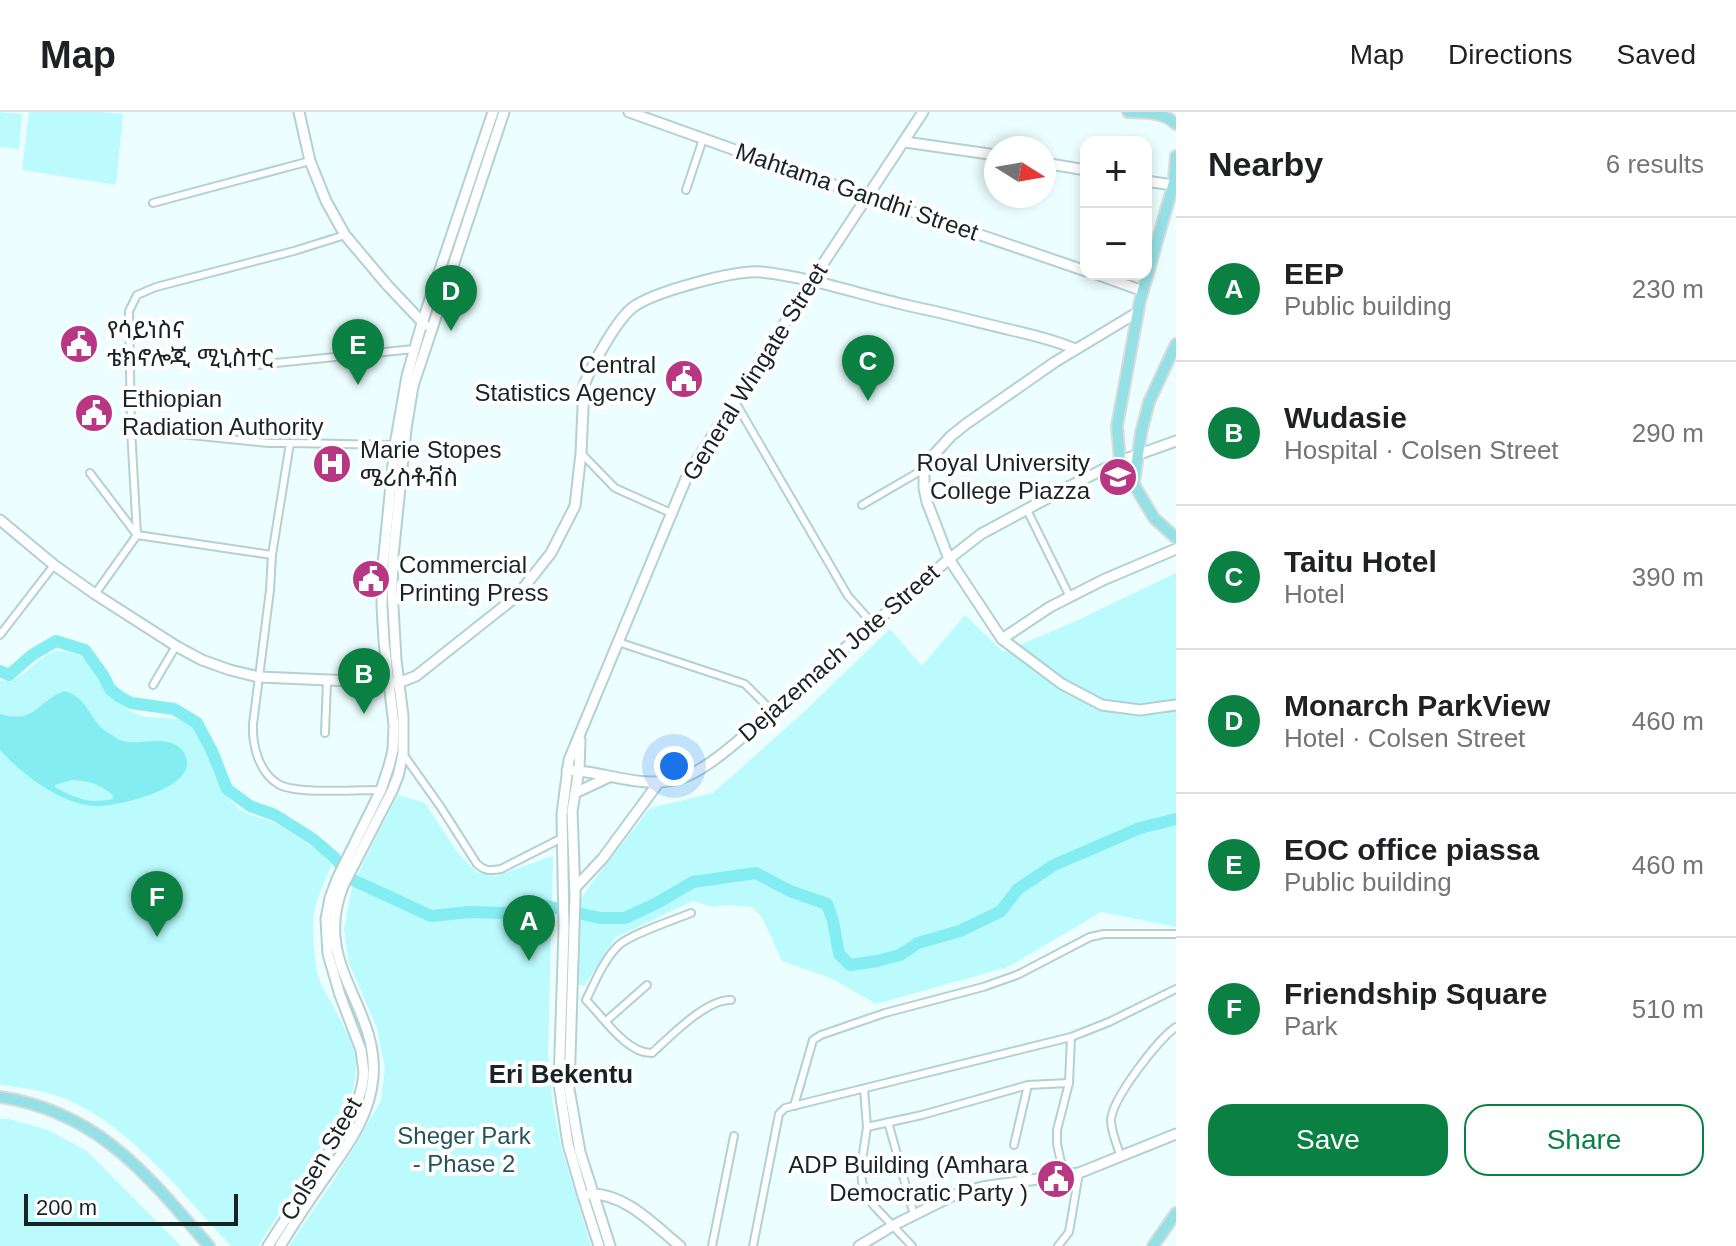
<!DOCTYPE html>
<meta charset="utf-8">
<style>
:root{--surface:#fff;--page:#f6f6f6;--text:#202124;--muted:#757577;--line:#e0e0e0;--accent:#0b8043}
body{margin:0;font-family:Helvetica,"Noto Sans Ethiopic",sans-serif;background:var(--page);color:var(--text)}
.controls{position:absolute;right:24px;top:24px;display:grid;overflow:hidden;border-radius:16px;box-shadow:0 4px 12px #0003}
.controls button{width:72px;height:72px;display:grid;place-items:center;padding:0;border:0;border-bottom:2px solid var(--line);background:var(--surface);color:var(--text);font:40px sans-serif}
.compass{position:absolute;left:984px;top:24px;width:72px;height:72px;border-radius:50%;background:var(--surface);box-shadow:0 4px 12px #0003;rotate:101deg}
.scale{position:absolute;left:24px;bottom:20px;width:214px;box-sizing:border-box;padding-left:8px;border:4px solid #182324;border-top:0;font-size:22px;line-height:28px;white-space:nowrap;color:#182324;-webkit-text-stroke:6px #fff;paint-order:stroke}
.you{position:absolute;left:674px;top:654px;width:28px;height:28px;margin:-20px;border:6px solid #fff;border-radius:50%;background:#1a73e8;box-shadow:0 0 0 12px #1a73e833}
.badge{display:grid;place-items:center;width:52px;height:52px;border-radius:50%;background:var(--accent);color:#fff;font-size:26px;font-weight:700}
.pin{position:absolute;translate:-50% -66px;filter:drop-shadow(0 2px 4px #0008)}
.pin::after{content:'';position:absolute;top:42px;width:28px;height:24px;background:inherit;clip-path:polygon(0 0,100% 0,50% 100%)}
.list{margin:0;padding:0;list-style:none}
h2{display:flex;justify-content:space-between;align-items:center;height:104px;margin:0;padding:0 32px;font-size:34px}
h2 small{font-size:26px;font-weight:400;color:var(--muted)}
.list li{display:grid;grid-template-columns:52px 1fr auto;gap:24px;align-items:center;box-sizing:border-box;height:144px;padding:0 32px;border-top:2px solid var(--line)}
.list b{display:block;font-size:30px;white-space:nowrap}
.list p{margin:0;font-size:26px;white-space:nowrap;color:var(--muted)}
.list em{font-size:26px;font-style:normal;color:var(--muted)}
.actions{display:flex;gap:16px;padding:24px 32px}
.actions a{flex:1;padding:18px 0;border:2px solid var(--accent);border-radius:24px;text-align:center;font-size:28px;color:var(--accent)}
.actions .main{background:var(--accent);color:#fff}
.map{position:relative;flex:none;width:1176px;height:1134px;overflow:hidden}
header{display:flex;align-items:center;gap:48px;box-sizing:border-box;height:112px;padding:0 40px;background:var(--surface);border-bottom:2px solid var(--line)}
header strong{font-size:38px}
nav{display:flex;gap:44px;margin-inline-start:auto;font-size:28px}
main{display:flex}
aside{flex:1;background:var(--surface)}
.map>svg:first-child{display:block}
.green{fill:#bbfafd}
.water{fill:#83edf2;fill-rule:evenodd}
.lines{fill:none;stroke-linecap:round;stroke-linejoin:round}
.river{stroke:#83edf2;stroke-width:12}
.street-casing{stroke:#b3d1d2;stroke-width:10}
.secondary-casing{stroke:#b3d1d2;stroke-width:13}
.primary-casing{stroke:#dadcdc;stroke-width:14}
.street{stroke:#fff;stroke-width:6}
.secondary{stroke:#fff;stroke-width:9}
.primary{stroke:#94e0e4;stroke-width:10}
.labels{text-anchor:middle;stroke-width:8;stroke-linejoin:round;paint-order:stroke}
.street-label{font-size:24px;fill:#182324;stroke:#fff}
.poi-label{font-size:24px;fill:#182324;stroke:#fff;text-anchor:start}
.park-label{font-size:24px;fill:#245456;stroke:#fff}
.neighbourhood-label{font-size:26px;font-weight:bold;fill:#182324;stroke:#fff}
</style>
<header>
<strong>Map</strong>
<nav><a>Map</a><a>Directions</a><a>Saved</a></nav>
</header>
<main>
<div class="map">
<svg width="1176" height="1134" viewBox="0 0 1176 1134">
<rect width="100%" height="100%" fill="#ecfeff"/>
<g class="green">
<polygon points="0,0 22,2 19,37 0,35"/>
<polygon points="29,0 103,0 123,2 116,73 22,58"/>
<polygon points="1176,461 1176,815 1101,800 1008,855 876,892 833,867 782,849 762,805 752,795 728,793 712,795 693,789 616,825 584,874 577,872 581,787 591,772 650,696 713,681 806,598 890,517 922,554 965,503 1003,540 1076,509"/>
<path d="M57,539C66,540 74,540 81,545C100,557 107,586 130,599C153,613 180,597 199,619C216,639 213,673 237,695C250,706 268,706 282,715C299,726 316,738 333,749C327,764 319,780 315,796C311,814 314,845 318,864C321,873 327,883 332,892C353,932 364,945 349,991L258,1134H231C183,1083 132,1015 66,987C45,979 23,975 0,973V569C26,571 35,544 57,539Z"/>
<polygon points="398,683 425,691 458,741 476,760 496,764 553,744 548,943 553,996 562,1038 591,1134 289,1134 334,1068 381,989 385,956 377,916 349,851 344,818 351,780 364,749"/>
<polygon points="0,1007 9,1007 48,1018 87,1039 181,1134 0,1134"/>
</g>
<path class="water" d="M64,579C90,585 88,611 112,623C115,625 119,628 123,629C141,634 167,621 182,638C210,674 115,696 93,694C59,691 22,662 0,638V602C36,612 35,591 64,579ZM72,668C91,669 98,672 113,683V687C88,692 77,687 55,675V673Z"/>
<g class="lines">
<polyline class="river" points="0,559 9,563 32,543 56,529 85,538 103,563 110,577 120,585 131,591 174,597 197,611 212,639 227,677 250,694 275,703 313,727 334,745 353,768 431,804 470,800 505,801 542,793 600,806 625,806 657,791 693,770 756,761 790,779 827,792 833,809 839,842 850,853 877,849 900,843 918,831 960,819 1001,799 1018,777 1054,753 1140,716 1176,707"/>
<g class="street-casing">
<g id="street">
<polyline points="686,78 703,27"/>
<polyline points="153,91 310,49"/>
<path d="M345,123L294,139L156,175L137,183L129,199L131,317L137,423L272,443L270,478L253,612C252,633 259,662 280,673C298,682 358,678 381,678"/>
<polyline points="256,253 414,237"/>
<polyline points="734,288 848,484 873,512"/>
<polyline points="131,317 269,331 290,331"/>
<polyline points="581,341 615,376 671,401"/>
<polyline points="90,361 137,423 95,482"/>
<polyline points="862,393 924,357"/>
<polyline points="1027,398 1070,485"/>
<polyline points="272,443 290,331 395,333"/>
<polyline points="0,523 54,453"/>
<polyline points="618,530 745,572 772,599"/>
<polyline points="153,573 176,534"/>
<polyline points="325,621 327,569"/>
<path d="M403,642L440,694L477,752C485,759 490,759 501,757L562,726"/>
<path d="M691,801C674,808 631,822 619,833C604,847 595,870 586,888C603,905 627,942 652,941C670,925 706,887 731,888"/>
<polyline points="606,909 647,873"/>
<polyline points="864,977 867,1015 861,1055 862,1070 867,1084 874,1094 912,1134"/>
<polyline points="794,994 813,928 821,923 885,901 983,875 1017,863 1090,825 1104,822 1176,822"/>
<polyline points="888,1010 914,1103"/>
<polyline points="867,1015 922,1003 1028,973 1069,971"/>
<polyline points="1014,1033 1028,973"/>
<path d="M1121,1045C1117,1033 1111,1020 1111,1008C1112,987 1158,927 1176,915"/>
<polyline points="1064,1064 1057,1032 1057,1018 1069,971 1071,925"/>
<polyline points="712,1134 734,1024"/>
<polyline points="753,1134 779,1002 785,996 1071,925 1109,910 1176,877"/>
<polyline points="1058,1134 1069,1120 1079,1061"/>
</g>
</g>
<g class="secondary-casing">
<g id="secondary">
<polyline points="299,0 310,49 326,89 345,123 388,174 425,213"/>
<polyline points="629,0 802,62 1086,159"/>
<polyline points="905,30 996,43"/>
<polyline points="1044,51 1086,58"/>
<polyline points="1146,69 1173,73"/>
<polyline points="1096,162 1143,179"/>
<polyline points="1138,200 1055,250 966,312 951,324 929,348 924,357 924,376 927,390 949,447 1002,527 1062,572 1102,593 1140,598 1176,593"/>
<path d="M0,408L54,453L95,482L176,534L202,548L230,558L259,565L398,571L416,564L517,484L551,441L575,394L581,341L584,273C592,253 616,209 632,196C652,180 735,158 761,160C810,165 861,183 910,194C944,201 977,210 1011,218C1033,223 1054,228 1075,237"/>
<polyline points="1002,527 1050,495 1103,468 1176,437"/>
<polyline points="580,628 579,658 572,699 575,783 569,977 580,1040 610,1134"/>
<path d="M567,658C603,659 638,676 675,668C705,662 749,619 773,598C832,548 890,497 949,447L981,422L1070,374L1120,349L1176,329"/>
<polyline points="575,681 609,665"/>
<polyline points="575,776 603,746 659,670"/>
<path d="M590,1082C625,1081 654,1113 680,1134"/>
<polyline points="268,1134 340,1023 356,995 362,975 364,961 361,938 340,883 328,842 326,807 330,786 337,767 381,678 389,654 393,638 394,613 384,529 382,494 383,453 395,333 407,264 422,211 493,0"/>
<path d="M280,1134C293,1113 306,1093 320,1073C343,1039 370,1007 373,965C379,893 310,852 344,772L392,679L398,664L403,642V604L396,548L392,477L393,444L406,317L413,274L504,0"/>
<polyline points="599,1134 583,1084 568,1032 559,972 564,818 562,702 569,648 688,362 811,170 923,0"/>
<polyline points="859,1134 894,1113 954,1083 982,1075 1079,1061 1176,1022"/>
</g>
</g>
<g class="primary-casing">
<g id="primary">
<path d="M1128,0C1145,1 1164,0 1176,12"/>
<polyline points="1176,63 1140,189 1117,314 1120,349 1154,406 1176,426"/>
<polyline points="1174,68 1176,44"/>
<polyline points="1134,371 1141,321 1149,290 1176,232"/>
<path d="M0,985C99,1000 148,1064 209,1134"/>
<polyline points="1153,1134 1176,1101"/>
</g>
</g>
<use href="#street" class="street"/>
<use href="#secondary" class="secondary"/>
<use href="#primary" class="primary"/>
</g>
<defs>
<g id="civic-disc" transform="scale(2)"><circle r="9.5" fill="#b83782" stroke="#fff"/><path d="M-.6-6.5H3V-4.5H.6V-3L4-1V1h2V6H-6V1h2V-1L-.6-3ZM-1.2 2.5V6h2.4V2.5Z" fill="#fff"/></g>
<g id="hospital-disc" transform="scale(2)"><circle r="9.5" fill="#b83782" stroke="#fff"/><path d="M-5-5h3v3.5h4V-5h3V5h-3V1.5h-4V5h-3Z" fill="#fff"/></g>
<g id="university-disc" transform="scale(2)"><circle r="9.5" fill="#b83782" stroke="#fff"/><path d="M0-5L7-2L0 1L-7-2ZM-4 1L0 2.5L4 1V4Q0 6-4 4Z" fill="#fff"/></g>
</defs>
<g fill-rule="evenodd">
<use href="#civic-disc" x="79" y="232"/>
<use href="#civic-disc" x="684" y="267"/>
<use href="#civic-disc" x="94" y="301"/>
<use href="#hospital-disc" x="332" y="352"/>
<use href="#university-disc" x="1118" y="365"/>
<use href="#civic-disc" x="371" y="467"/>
<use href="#civic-disc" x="1056" y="1067"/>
</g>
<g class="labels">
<g class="street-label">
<text transform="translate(857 80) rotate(19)" y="8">Mahtama Gandhi Street</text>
<text transform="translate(755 260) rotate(-58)" y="8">General Wingate Street</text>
<text transform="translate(839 541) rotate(-41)" y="8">Dejazemach Jote Street</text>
<text transform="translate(321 1047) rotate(-60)" y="8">Colsen Steet</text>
</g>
<g class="poi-label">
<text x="107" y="226">የሳይነስና<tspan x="107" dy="28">ቴክኖሎጂ ሚኒስተር</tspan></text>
<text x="656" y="261" text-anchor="end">Central<tspan x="656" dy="28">Statistics Agency</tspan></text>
<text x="122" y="295">Ethiopian<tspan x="122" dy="28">Radiation Authority</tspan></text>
<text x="360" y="346">Marie Stopes<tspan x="360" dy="28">ሜሪስቶቭስ</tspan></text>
<text x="1090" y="359" text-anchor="end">Royal University<tspan x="1090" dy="28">College Piazza</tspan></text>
<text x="399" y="461">Commercial<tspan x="399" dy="28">Printing Press</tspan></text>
<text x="1028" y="1061" text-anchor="end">ADP Building (Amhara<tspan x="1028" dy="28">Democratic Party )</tspan></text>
</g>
<g class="park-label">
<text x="464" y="1032">Sheger Park<tspan x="464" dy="28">- Phase 2</tspan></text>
</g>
<g class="neighbourhood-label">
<text x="561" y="971">Eri Bekentu</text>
</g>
</g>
</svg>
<div class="controls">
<button>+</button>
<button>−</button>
</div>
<svg class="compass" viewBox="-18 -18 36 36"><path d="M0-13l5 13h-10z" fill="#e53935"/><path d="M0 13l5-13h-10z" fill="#757577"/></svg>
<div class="scale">200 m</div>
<div class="you"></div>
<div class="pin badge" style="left:529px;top:849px">A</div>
<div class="pin badge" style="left:364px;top:602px">B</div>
<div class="pin badge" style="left:868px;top:289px">C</div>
<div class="pin badge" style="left:451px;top:219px">D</div>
<div class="pin badge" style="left:358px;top:273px">E</div>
<div class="pin badge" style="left:157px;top:825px">F</div>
</div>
<aside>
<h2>Nearby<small>6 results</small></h2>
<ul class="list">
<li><span class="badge">A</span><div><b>EEP</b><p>Public building</p></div><em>230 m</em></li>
<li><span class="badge">B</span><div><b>Wudasie</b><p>Hospital · Colsen Street</p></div><em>290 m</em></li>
<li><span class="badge">C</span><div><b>Taitu Hotel</b><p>Hotel</p></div><em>390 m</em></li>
<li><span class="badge">D</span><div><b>Monarch ParkView</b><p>Hotel · Colsen Street</p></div><em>460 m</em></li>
<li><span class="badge">E</span><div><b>EOC office piassa</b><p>Public building</p></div><em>460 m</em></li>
<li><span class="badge">F</span><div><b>Friendship Square</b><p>Park</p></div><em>510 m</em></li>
</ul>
<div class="actions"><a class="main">Save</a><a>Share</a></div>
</aside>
</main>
